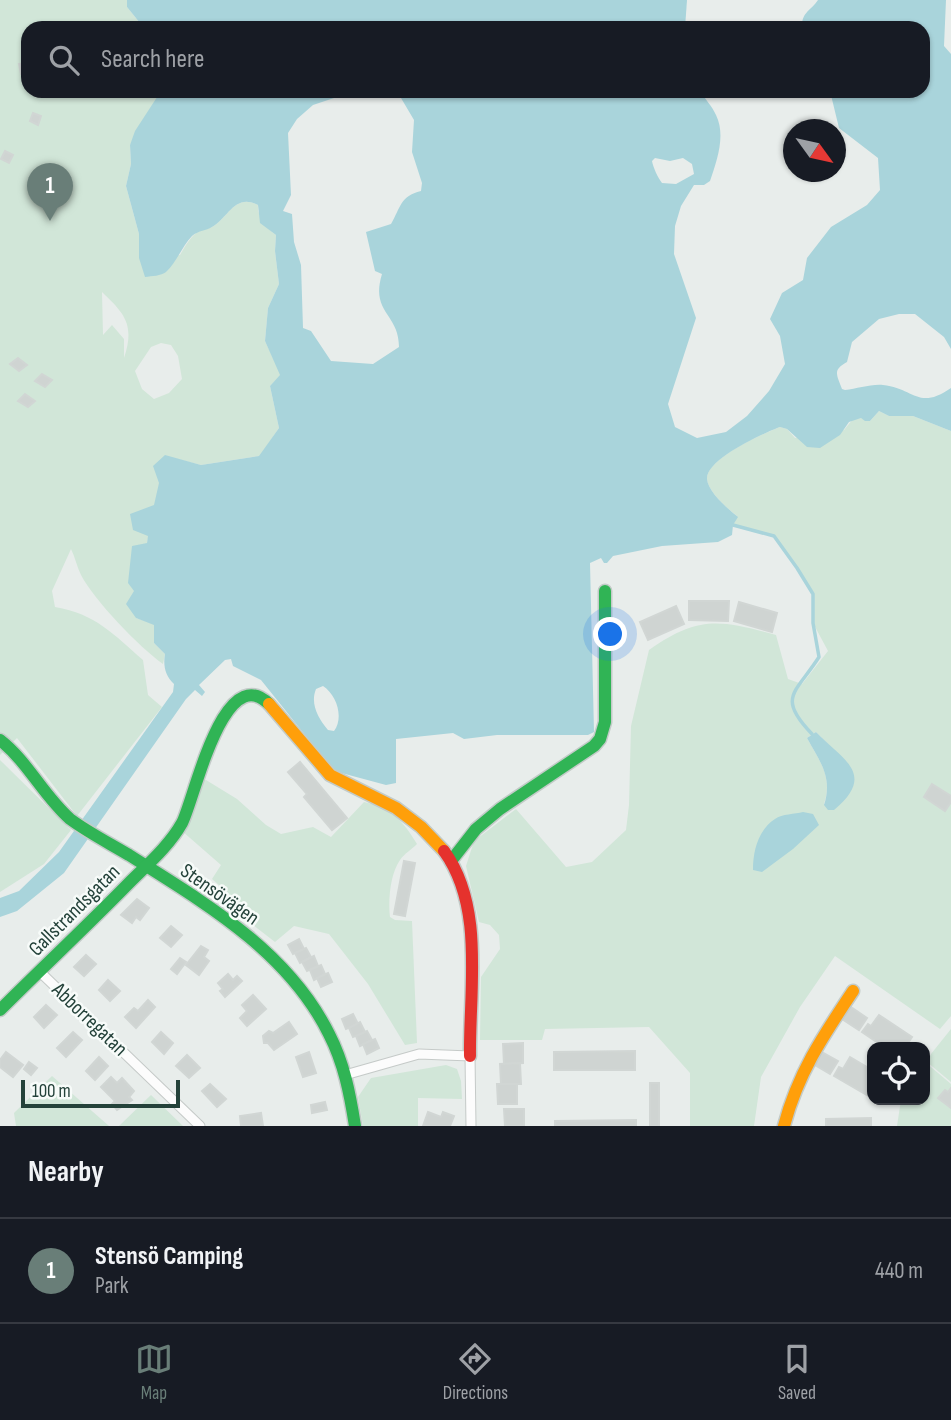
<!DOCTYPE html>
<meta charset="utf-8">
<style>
:root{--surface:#171b24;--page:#242831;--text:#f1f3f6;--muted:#9ea1a6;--line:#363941;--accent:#697e78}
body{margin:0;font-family:"Sofia Sans Condensed",sans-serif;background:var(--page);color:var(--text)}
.controls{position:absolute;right:21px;bottom:21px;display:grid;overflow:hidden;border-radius:14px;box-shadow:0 2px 5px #0004}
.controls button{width:63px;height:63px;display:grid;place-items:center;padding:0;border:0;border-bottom:2px solid var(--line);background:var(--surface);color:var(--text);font:35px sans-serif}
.compass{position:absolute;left:783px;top:119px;width:63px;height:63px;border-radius:50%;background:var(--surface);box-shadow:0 2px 5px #0004;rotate:123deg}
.scale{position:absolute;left:21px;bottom:18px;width:159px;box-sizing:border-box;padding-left:7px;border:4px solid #24423a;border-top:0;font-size:19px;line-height:24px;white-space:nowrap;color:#24423a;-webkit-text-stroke:5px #f7fbf9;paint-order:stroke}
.you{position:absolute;left:611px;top:635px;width:24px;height:24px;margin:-18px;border:5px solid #fff;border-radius:50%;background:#1a73e8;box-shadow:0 0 0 10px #1a73e833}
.badge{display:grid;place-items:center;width:46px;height:46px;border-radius:50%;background:var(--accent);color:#fff;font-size:23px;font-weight:700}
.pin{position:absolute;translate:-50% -58px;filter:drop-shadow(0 2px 4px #0008)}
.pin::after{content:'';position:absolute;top:37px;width:24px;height:21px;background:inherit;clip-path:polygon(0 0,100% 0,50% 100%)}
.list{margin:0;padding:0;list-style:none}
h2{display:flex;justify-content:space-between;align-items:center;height:91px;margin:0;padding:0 28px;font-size:30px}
h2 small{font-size:23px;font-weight:400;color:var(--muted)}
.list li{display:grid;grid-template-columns:46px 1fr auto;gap:21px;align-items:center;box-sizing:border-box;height:105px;padding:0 28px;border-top:2px solid var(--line)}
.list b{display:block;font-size:26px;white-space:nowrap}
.list p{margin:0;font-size:23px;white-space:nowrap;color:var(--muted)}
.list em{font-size:23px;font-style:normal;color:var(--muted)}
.icon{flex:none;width:38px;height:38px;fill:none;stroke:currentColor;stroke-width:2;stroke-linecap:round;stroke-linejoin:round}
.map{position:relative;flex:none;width:951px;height:1126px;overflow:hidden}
.search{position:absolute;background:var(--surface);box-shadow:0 2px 5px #0004;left:21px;right:21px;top:21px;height:77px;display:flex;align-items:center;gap:18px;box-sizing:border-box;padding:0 24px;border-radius:21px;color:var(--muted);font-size:26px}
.sheet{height:196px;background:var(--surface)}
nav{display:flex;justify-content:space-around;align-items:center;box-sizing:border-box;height:98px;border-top:2px solid var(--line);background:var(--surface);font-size:19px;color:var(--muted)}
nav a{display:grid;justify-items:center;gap:4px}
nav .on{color:var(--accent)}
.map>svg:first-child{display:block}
.green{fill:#d1e6d8;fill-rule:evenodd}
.water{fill:#a9d4db;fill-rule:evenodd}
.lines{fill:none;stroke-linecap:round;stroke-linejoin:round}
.stream{stroke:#a9d4db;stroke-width:3.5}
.building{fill:#cfd4d2;stroke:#d1d6d4;stroke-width:2}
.street-casing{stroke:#c5cac8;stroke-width:11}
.fast-casing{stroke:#c3cbc8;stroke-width:15}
.slow-casing{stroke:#c3cbc8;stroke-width:15}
.jam-casing{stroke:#c3cbc8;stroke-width:15}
.street{stroke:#fcfcfc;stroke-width:9}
.fast{stroke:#30b455;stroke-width:12}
.slow{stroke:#ff9f0a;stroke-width:12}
.jam{stroke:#e5322d;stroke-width:12}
.labels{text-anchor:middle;stroke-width:5;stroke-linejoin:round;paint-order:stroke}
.street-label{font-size:21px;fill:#24423a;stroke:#f7fbf9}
</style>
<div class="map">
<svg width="951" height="1126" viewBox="0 0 951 1126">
<rect width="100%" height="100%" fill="#e8edeb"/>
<g class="green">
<path d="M0,0H127V7L144,28H28V91H161L130,145L131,164L126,186L139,234V258L180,255C186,245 191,235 201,230C205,228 209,229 212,227C229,217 235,193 258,205C257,217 266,228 276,235L275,251L279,284L268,308L265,341L281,375L270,386L279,428L260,456L201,465L165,456L147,543L134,591L136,618L154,624V643L165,654L163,664C139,647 94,600 81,575C77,567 75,557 71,549L52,591L55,607C96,614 113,634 143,660L148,695L162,707L77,816L17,738L0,755ZM102,292C125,314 135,325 124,358V339L112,325L103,335ZM161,343L171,345L178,356L182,379L169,393L154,399L142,389L135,371L151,347Z"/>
<path d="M879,411L889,416H913L951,431V1016L940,1029L835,956L800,1007L761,1077L754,1126H690V1073L649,1027L545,1029L542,1040H480L481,977L500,949L499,935L490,925L479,922L466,866L474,841L516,809L566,867L592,862L626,830L629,805L631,726L649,650C699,615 720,620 776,635L788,679L802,684L828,651L813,623V594L797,568L774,536L733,525L737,516C728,509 708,492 707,479C706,458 765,433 780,427L787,429L795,438L844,430L853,419L861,418L870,421ZM816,732L829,745L834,810L824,804C833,777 820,762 807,738Z"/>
<polygon points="0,760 71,830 44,864 0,892"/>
<path d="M206,780L237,799L266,825L281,834L313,827L331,837L364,802C392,808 403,821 417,844C412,849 404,854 400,860C390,874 388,901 390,917L395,920L412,921L417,1043L405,1045L368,984L329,934L294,926L275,942L226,904L220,886L212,879L221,865L182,831L199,781Z"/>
<polygon points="951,1029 951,1082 927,1062 931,1054"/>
<polygon points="925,1062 951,1084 951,1126 897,1126 901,1100 925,1100"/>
<polygon points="446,1065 457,1069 461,1081 462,1099 418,1098 418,1126 363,1126 358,1097 371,1078"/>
<polygon points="52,1076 109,1126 16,1126 14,1113"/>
<polygon points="151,1095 183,1126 119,1126"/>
</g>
<g class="water">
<polygon points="127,0 687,0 685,28 144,28 127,7"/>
<path d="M818,0H946L944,46L951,54V349L944,337L915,314H899L879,319L852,342L847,362C832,370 837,375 842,389L845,390C857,389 870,384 883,385C914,388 918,411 951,388V431L913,416H889L879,411L870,421H865L861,418L849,422L840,435L820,448L807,447L787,429L780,427C764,433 706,459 707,479C708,492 728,509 738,517L733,525L732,535L718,542L662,546L613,556L607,563H604L601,558L590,563L594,732L588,735H497L464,739L453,733L396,739V783L386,785L334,771L261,680L233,666L231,659L225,660L199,685L205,692L202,696L195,690L186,699L64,873L17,911L0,917V898L19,891L59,852L173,692L174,684C165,676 163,665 165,654L154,643V625L136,618L126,604L134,591L128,583L132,546L147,543L148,536L133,530L130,514L154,505L159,483L153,466L165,455L201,465L259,456L279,428L270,386L280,375L265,341L268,308L279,284L275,251L276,235L260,223L258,205C235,193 229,217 212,227C206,231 199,230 192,236C182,246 177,262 166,272C161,276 152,276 145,277L139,258V234L126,186L131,164L130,145L135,131L161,91H355L313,105L297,119L288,133L291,195L283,211L292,214L294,242L301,265L303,328L311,331L331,361L373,364L399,347C399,313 370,313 382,274L375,271L366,232L391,224C401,207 400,196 421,191L422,183L412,152L414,120L401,98L391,91H700C705,99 712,106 716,115C726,135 717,161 710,181L704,185H694L681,206L675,226L674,254L696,318L668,404L675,427L697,438L726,432L747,416L769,391L785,364L780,336L770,319L782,293L803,280L807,258L831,227L867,205L880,190L878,158L839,128L830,91H923V28H802C801,12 811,11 818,0ZM655,158L670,161L683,158L692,164L694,174L676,184L662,183C658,178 653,167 652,161ZM323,686C337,695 344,718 334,731L328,730C318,718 310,704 316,689Z"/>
<path d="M816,732C843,760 877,774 834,810H828L824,805C833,777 820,762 807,738Z"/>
<path d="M803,812L813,814L819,825L793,849L762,872L753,870C753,851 758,830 775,819C782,814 795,814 803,812Z"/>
</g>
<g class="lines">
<path class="stream" d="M733,525L774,536L797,568L813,594V623L819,657C796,693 776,697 812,734"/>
</g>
<g class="building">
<polygon points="28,62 28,73 21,74 19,64"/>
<polygon points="33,113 41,116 38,125 30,121"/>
<polygon points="5,151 13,155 9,163 1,159"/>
<polygon points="18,358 27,365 19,371 10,364"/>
<polygon points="42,374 52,380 45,387 35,381"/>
<polygon points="25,394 35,401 28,407 18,401"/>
<polygon points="689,601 729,601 728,621 689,620"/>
<polygon points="739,602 777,613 772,632 734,621"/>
<polygon points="676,606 684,624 648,640 640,622"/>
<polygon points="300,762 347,818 332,830 304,797 307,794 288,772"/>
<polygon points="932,784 951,796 951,802 945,811 924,797"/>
<polygon points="404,861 415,863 405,916 394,914"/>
<polygon points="137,899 149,908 140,920 136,917 132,923 121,915"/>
<polygon points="171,926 182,935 171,947 160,938"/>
<polygon points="299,939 304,949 293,954 288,945"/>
<polygon points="201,946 208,950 204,957 209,961 199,975 186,965"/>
<polygon points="306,948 311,957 300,963 295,953"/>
<polygon points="86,955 96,964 84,976 74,967"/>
<polygon points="314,956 318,966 307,971 302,962"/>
<polygon points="180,958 186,962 177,974 171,969"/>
<polygon points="321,965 325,974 314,980 310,970"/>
<polygon points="328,973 332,982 321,987 317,978"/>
<polygon points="228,974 233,980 237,976 242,981 225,997 220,991 223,989 218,983"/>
<polygon points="108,980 120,991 110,1001 99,990"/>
<polygon points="253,995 266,1009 247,1026 240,1018 247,1011 242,1005"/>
<polygon points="148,1000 155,1007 136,1028 125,1017 134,1008 138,1011"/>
<polygon points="46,1005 57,1015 44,1028 34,1017"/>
<polygon points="851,1007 867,1018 859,1030 842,1019"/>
<polygon points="353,1014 358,1024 346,1029 342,1019"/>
<polygon points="879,1015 912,1037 906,1046 908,1047 884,1047 862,1032 868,1024 871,1026"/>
<polygon points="289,1022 297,1034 274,1050 268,1043 264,1043 263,1036 269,1031 273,1033"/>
<polygon points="360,1022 365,1032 353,1037 349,1028"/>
<polygon points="367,1031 372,1040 360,1046 356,1036"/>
<polygon points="73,1032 82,1040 66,1057 57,1048"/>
<polygon points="161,1032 173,1043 164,1054 152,1042"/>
<polygon points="375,1039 379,1048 367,1054 363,1044"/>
<polygon points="523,1043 523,1063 504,1064 503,1044"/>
<polygon points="635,1051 635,1070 554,1070 554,1052"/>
<polygon points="820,1051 838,1061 830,1074 813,1064"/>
<polygon points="6,1052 23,1065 13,1077 0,1067 0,1060"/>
<polygon points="309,1052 316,1073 303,1077 296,1057"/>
<polygon points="187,1055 200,1068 189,1078 176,1066"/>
<polygon points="99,1057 108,1066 95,1080 86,1071"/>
<polygon points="850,1057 872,1070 872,1098 834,1076 839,1067 843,1069"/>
<polygon points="29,1062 37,1068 31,1075 24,1069"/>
<polygon points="520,1063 521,1084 501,1084 500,1064"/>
<polygon points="111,1077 117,1083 122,1078 134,1091 129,1097 132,1100 117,1110 112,1104 115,1101 101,1087"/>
<rect x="650" y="1083" width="9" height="43"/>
<polygon points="210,1084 226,1099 217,1107 202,1091"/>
<polygon points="497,1084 517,1084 517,1104 498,1104"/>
<polygon points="951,1088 951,1108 938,1098 945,1090 948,1092"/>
<polygon points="325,1102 327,1110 312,1113 311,1105"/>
<polygon points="504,1109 524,1109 524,1126 505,1126"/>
<polygon points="428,1112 441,1117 443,1112 454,1116 450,1126 423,1126"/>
<polygon points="261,1113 263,1126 241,1126 240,1116"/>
<polygon points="871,1118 871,1126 826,1126 826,1119"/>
<polygon points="636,1120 636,1126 555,1126 555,1121"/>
</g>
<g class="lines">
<g class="street-casing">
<g id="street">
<polyline points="39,971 200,1126"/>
<polyline points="345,1075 419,1054 470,1056 471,1126"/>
</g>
</g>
<g class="fast-casing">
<g id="fast">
<path d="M0,740C28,762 43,795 70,819C89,833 109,843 129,855C205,903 288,951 329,1034C344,1063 350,1094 355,1126"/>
<polyline points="451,861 476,829 500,809 594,746 600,739 605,722 605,591"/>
<path d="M0,1010C43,967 87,926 129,883C148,864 169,846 182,823C194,801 223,659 269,704"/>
</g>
</g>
<g class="slow-casing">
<g id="slow">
<polyline points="269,704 330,775 396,808 421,827 444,851"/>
<path d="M784,1126C798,1073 823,1036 853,991"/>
</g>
</g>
<g class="jam-casing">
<path id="jam" d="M444,851C485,907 469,990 470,1056"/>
</g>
<use href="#street" class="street"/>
<use href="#fast" class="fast"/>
<use href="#slow" class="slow"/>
<use href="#jam" class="jam"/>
</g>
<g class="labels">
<g class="street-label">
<text transform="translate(220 894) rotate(35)" y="7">Stensövägen</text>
<text transform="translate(74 910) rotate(-45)" y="7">Gallstrandsgatan</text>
<text transform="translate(90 1019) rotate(44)" y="7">Abborregatan</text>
</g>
</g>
</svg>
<div class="controls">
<button><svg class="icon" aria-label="locate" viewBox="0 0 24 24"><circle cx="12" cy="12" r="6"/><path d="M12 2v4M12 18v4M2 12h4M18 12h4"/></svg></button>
</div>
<svg class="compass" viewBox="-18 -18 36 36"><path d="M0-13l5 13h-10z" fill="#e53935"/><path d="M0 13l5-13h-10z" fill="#9ea1a6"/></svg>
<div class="scale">100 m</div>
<div class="you"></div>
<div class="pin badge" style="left:50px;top:221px">1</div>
<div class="search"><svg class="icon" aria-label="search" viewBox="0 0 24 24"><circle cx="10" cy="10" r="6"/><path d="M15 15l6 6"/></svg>Search here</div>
</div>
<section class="sheet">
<h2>Nearby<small></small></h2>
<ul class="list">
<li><span class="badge">1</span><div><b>Stensö Camping</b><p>Park</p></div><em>440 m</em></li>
</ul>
</section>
<nav>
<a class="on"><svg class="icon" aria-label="map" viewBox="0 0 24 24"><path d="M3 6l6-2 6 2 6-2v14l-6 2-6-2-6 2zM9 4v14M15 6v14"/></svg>Map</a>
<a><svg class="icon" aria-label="directions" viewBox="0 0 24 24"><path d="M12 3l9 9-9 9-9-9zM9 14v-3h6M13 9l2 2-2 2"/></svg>Directions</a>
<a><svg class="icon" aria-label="saved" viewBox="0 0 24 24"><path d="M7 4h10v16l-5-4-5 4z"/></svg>Saved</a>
</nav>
